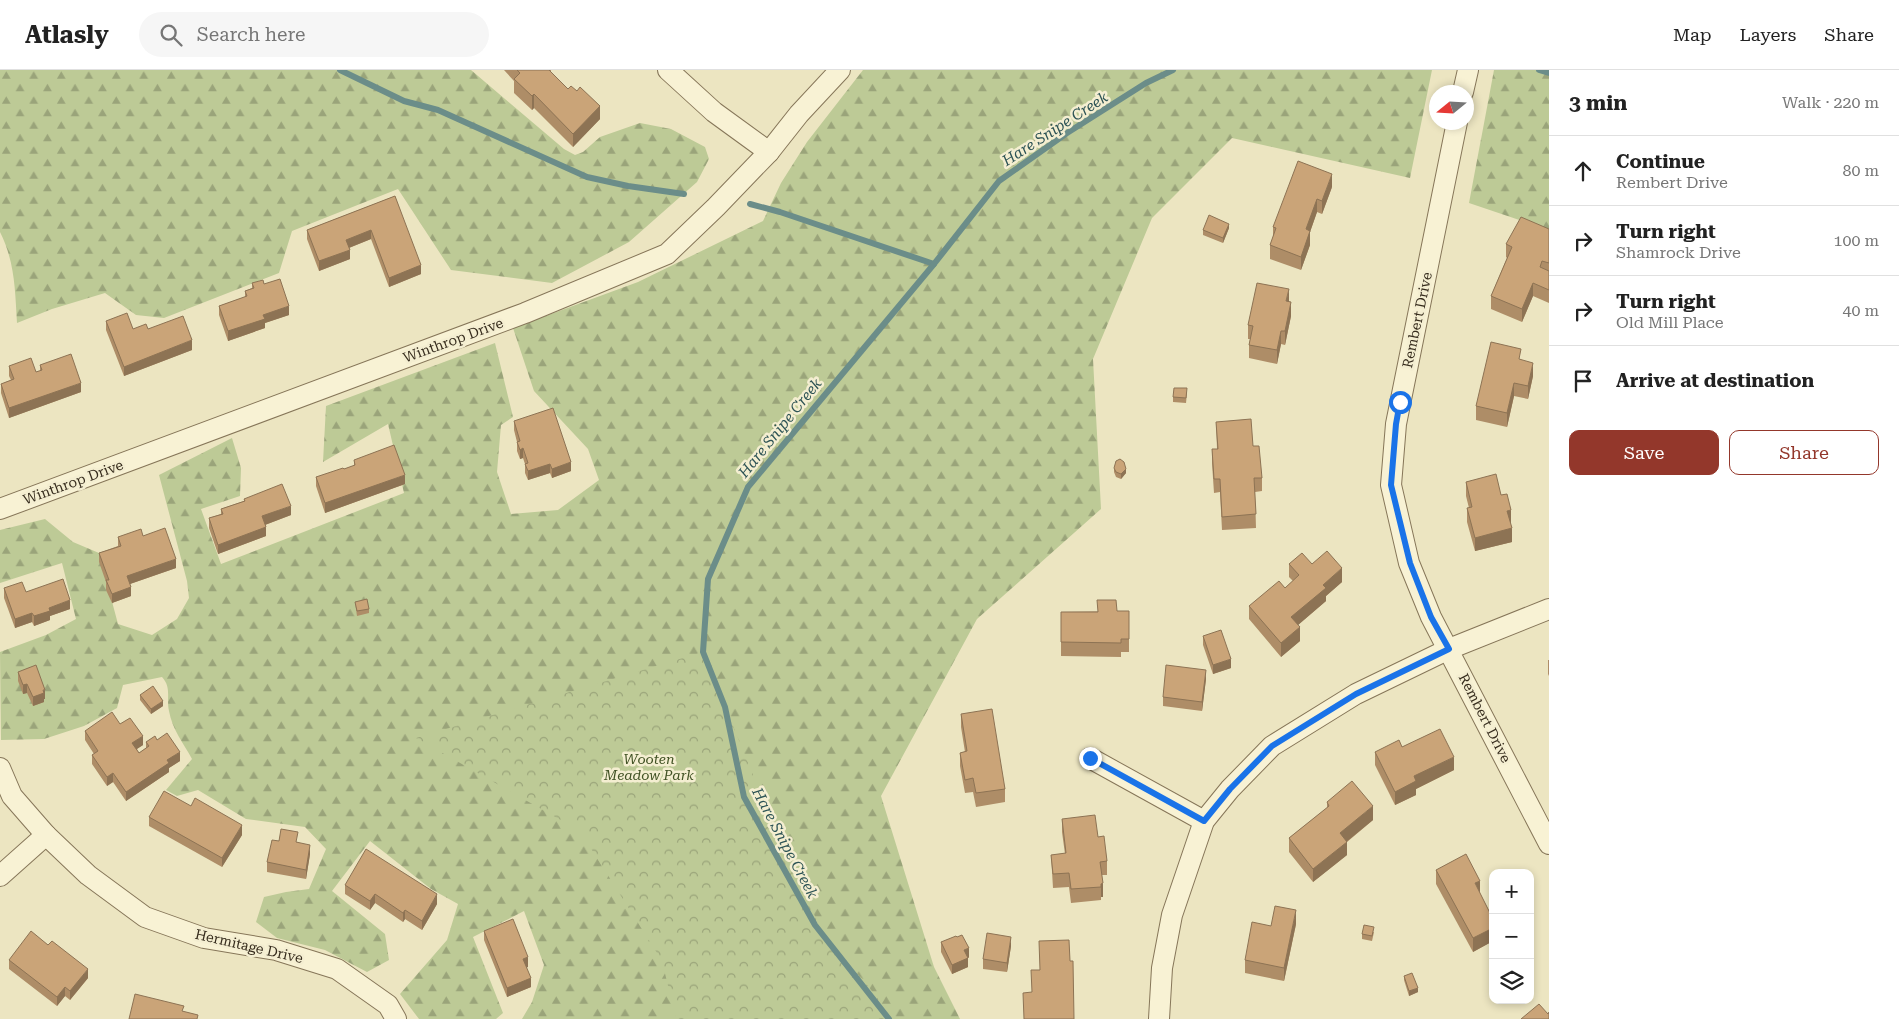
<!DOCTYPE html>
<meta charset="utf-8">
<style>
:root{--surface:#fff;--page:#f6f6f6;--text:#222;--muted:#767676;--line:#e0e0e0;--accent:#93372b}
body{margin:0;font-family:"Roboto Serif",serif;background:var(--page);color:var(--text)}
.controls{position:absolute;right:15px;bottom:15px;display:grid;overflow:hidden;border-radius:10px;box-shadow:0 2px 8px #0003}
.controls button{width:45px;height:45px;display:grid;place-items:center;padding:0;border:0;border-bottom:1px solid var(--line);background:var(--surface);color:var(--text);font:25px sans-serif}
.compass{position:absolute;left:1429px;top:15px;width:45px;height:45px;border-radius:50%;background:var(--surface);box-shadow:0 2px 8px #0003;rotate:252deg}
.stop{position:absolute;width:15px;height:15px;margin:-11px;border:4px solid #1a73e8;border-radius:50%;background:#fff}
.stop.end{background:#1a73e8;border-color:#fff;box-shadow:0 1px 5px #0008}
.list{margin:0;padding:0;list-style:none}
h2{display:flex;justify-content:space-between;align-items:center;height:65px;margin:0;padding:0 20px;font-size:21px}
h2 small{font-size:16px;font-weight:400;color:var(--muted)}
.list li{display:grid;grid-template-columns:32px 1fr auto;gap:15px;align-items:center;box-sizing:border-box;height:70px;padding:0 20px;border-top:1px solid var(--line)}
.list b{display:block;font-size:19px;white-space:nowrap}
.list p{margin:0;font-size:16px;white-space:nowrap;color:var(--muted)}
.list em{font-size:16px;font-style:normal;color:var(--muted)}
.actions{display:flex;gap:10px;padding:15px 20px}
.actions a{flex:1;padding:11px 0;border:1px solid var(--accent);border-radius:10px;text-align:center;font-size:18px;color:var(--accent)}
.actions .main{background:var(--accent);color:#fff}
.icon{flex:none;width:28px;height:28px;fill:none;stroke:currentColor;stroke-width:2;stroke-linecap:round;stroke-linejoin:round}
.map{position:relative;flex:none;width:1549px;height:949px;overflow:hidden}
header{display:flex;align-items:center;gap:30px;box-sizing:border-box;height:70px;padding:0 25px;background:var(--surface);border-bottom:1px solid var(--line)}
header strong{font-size:24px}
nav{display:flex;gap:28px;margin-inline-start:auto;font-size:18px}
.search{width:350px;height:45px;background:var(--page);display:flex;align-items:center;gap:12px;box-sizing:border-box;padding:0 18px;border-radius:28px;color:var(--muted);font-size:19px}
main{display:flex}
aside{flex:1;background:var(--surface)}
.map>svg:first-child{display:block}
.forest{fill:url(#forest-firs)}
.park{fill:url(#park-crowns)}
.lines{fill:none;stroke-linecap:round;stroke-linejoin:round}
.stream{stroke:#6b8d89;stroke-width:6}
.minor-casing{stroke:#867659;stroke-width:22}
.minor{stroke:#f8f2d4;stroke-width:20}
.wall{fill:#ae8d67}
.shaded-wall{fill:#8d7354}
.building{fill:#caa478;stroke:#8d7354}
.route{stroke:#1a73e8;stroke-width:6}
.labels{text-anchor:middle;stroke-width:5;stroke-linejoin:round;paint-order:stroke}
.street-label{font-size:14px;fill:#362c1d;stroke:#f4eed1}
.park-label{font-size:14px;font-style:italic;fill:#415224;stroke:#f4eed1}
.water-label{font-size:15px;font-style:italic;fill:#2d5355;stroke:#f4eed1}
</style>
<header>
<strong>Atlasly</strong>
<div class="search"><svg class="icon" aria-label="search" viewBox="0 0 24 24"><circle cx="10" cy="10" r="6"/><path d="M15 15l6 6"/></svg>Search here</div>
<nav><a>Map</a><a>Layers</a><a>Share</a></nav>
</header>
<main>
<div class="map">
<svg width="1549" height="949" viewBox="0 0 1549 949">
<defs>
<pattern id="forest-firs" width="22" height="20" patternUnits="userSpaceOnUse" patternTransform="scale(1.25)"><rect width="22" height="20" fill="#bdca96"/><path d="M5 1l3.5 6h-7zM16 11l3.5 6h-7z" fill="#9aa47a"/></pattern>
<pattern id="park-crowns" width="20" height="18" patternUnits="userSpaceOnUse" patternTransform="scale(1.25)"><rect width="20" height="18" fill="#bdca96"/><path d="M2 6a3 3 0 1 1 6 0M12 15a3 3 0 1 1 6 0" fill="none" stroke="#9aa47a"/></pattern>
</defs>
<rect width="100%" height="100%" fill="#ece5c1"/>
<g class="forest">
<path d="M0,0H471L564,79L575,85L583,82L600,67L640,53L671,59L705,77L709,89L697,112L629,172L552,213L451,200L398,119L292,161L279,203L164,248L136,245L105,223L52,239L17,253C15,220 15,192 0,162Z"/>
<path d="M863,0H1432L1410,108L1232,68L1152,148L1093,289L1101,439L977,549L881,726L934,897L960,949H522L532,932L544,895L524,841L473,867L503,943L496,949H419L400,924L447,870L458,834L431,819L370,771L332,821L385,864L389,890L367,902L325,880L277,868L256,852L264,827L286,822L309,819L326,779L305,757L246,749L198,720L177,726L166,720L192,689C184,674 172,659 169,641C166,628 172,618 162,607L123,615L117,638L84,656L44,669L1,670L0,582L46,565L76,549L62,493L0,513V460L45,449L73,472L99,483L118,554L152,565L177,549L189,528L187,511L159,405L232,368L241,398L240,426L201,439L221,494L404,423L388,354L323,392L326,336L495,273L513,347L501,355L497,402L511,444L558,440L599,410L588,379L534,321L513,258L638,212L763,151L781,113L807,72Z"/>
<polygon points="1494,0 1549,0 1549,160 1469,133"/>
</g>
<polygon class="park" points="703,582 764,732 818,853 894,949 676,949 662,891 580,761 416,668"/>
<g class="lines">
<g class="stream">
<polyline points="340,0 404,31 438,40 587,107 628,116 684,124"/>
<polyline points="1539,0 1549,3"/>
<polyline points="750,134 780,142 934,194"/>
<polyline points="889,949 815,855 744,727 725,637 703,582 708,509 748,417 934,194 999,111 1067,63 1146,13 1173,0"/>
</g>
<g class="minor-casing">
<g id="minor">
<polyline points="668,0 714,42 769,82"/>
<polyline points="1463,22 1468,0"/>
<polyline points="1457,52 1396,354 1391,415 1409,493 1431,547 1549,774"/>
<polyline points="0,439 525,243 667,184 716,137 769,82 799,44 840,0"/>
<polyline points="1090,688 1204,751"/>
<polyline points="0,698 12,726 46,765 88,805 145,847 204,868 276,880 337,899 388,935 396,949"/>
<polyline points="0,806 46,765"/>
<polyline points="1159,949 1162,898 1172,845 1204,751 1230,719 1272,676 1356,624 1449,579 1549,539"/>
</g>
</g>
<use href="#minor" class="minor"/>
</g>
<g class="wall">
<polygon points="504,0 551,0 551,2 568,19 600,49 573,77 534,38 532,40 514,23 514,11"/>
<polygon points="1332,117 1322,144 1317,142 1310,162 1310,175 1301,200 1270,189 1270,175 1273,167 1273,157"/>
<polygon points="395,126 421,204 389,217 371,169 349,178 350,189 319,201 307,169 307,160"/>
<polygon points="1229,158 1223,173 1203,165 1203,160"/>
<polygon points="1549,159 1549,233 1533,226 1522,252 1491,239 1491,226 1507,188 1506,187 1506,174"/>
<polygon points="252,213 264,214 289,245 265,253 265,258 228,271 219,245 219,236 245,227 245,221 252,218"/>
<polygon points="1289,232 1291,246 1285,275 1281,274 1277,294 1249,288 1249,275 1250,269 1248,269 1248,255"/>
<polygon points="106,251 133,259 148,259 192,280 124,306 106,260"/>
<polygon points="1521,290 1533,306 1528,329 1514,326 1507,357 1476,350 1476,336"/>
<polygon points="40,295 81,322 9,348 1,323 1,314 11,310 9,306 9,296 36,302 40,301"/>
<polygon points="1187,323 1186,333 1173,332 1173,327"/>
<polygon points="514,351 571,401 552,408 550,403 528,410 525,403 525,394 523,388 520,389 517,381 517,372 514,360"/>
<polygon points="1216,352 1253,376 1262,408 1262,421 1255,422 1256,458 1222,460 1220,422 1214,423 1212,393 1212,379 1217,379"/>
<polygon points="354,390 405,414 325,443 316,416 316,407 354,396"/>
<polygon points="1114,398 1126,403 1121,409 1116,407 1114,402"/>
<polygon points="1466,412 1501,425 1511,453 1510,454 1512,472 1475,481 1467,452 1467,438 1469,438 1466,426"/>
<polygon points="244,429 291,445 265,455 266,466 218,484 209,458 209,448 221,444 221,439 244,431"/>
<polygon points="143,466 176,498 130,514 131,526 112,533 106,520 106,512 99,492 99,483 118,476 118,467"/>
<polygon points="1289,494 1312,494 1342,512 1326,526 1326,531 1298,555 1300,571 1281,587 1249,549 1249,536 1285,518 1293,511 1289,507"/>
<polygon points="4,518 26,522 70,539 50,546 50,550 34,556 32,552 15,558 4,528"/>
<polygon points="355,532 369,539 369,543 357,546"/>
<polygon points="1129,541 1129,582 1121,582 1121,587 1061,586 1061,542"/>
<polygon points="1203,566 1231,598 1213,604 1203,575"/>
<polygon points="1548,590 1549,590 1549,606 1548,604"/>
<polygon points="18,602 45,629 44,629 44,632 33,636 27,623 23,624 18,611"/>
<polygon points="1206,609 1202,641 1163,636 1163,627"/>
<polygon points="140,625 163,636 151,644 140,630"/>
<polygon points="961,644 1005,719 1005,732 976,737 973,722 965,723 960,696 960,683 965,682 961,657"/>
<polygon points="120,654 143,675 137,679 139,683 146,678 146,672 157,670 180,691 169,698 169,702 126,731 113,712 107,716 92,694 92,685 94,684 85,670 85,661"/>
<polygon points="1402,677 1454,700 1416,719 1416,725 1395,735 1375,695 1375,682"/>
<polygon points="1327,732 1373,750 1347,772 1347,785 1313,812 1289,782 1289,768 1327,738"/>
<polygon points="149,747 242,765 222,797 149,756"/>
<polygon points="1062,749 1098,767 1107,791 1107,805 1102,805 1103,827 1101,827 1101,830 1071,833 1069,817 1053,818 1051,785 1065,784 1062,762"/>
<polygon points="279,771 298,772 310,784 306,809 267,802 267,792"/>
<polygon points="1436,800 1480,824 1493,849 1493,871 1473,882 1436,814"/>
<polygon points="345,815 437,834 422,860 405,849 403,852 375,833 370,840 345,824"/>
<polygon points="1296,854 1284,911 1245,903 1245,890"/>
<polygon points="484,861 528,897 526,897 531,917 507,927 484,870"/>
<polygon points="1374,862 1372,871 1362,869 1362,864"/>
<polygon points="941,872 969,887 968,888 968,897 952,904 941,882"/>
<polygon points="1011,876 1007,902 983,899 983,889"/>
<polygon points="9,890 88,908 70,930 65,926 57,936 9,899"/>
<polygon points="1404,906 1418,922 1409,926 1404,910"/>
</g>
<g class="shaded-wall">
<polygon points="534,24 534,38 532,40 532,26"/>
<polygon points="600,36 600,49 573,77 573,64"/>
<polygon points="1332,104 1332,117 1322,144 1322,131"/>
<polygon points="1317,129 1317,142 1310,162 1310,175 1301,200 1301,187 1306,159"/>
<polygon points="1229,154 1229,158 1223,173 1223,168"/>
<polygon points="371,160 371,169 346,179 346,170"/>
<polygon points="350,180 350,189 319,201 319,191"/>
<polygon points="421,195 421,204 389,217 389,208"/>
<polygon points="1533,213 1533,226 1522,252 1522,239"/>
<polygon points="1289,219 1289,233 1286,231"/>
<polygon points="1291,232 1291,246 1285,275 1285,261"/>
<polygon points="289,236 289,245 265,253 265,258 228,271 228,261 263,245"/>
<polygon points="1281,261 1281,274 1277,294 1277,280"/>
<polygon points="192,270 192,280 124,306 124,297"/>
<polygon points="1533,293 1533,306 1528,329 1528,316"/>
<polygon points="81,313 81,322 9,348 9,338"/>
<polygon points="1514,313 1514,326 1507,357 1507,343"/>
<polygon points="523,378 523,388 520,389 520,380"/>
<polygon points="571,392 571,401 552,408 552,399"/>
<polygon points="550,394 550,403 528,410 528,401"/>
<polygon points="1126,399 1126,403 1121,409 1121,404"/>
<polygon points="405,405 405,414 325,443 325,433"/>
<polygon points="291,436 291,445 262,456 262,446"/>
<polygon points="1511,440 1511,453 1507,454 1507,441"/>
<polygon points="266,457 266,466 218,484 218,475"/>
<polygon points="1512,458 1512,472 1475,481 1475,468"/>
<polygon points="176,489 176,498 127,515 127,506"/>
<polygon points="1342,498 1342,512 1326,526 1326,531 1291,561 1291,547 1323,515"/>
<polygon points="131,517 131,526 112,533 112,524"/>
<polygon points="70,530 70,539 50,546 50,550 34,556 34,546 49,538"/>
<polygon points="32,543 32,552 15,558 15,549"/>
<polygon points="1300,557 1300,571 1281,587 1281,573"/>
<polygon points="1231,589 1231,598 1213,604 1213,595"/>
<polygon points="1206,600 1206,609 1202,641 1202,632"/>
<polygon points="27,614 27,623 23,624 23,615"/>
<polygon points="45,620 45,629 44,629 44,632 33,636 33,627"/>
<polygon points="163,631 163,636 151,644 151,639"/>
<polygon points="143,666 143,675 132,682 132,673"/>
<polygon points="180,682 180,691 169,698 169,702 126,731 126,722 167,690"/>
<polygon points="1454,687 1454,700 1416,719 1416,725 1395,735 1395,722 1414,706"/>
<polygon points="113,703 113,712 107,716 107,707"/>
<polygon points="1373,736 1373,750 1340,777 1340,763"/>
<polygon points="242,755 242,765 222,797 222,788"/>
<polygon points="1347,772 1347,785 1313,812 1313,799"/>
<polygon points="310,775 310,784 306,809 306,800"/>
<polygon points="1480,811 1480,824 1475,813"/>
<polygon points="1103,813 1103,827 1101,827 1101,814"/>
<polygon points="375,824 375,833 370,840 370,831"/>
<polygon points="437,824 437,834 422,860 422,851"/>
<polygon points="405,840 405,849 403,852 403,843"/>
<polygon points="1296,840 1296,854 1284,911 1284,898"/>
<polygon points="1493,858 1493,871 1473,882 1473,868"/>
<polygon points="1011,867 1011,876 1007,902 1007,893"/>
<polygon points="969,878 969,887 968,888 968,897 952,904 952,895 964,880"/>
<polygon points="528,887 528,897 523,899 523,889"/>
<polygon points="88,899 88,908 70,930 70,921"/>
<polygon points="531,908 531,917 507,927 507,918"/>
<polygon points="65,917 65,926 57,936 57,927"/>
<polygon points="1418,918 1418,922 1409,926 1409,921"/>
</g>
<g class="building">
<polygon points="517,0 549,0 568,19 571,16 577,21 580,17 600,36 573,64 534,24 532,26 514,9 520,3"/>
<polygon points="1298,91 1332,104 1322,131 1317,129 1306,159 1310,161 1301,187 1270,175 1276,158 1273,157"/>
<polygon points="395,126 421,195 389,208 371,160 346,170 350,180 319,191 307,160"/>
<polygon points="1209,145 1229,154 1223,168 1203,160"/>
<polygon points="1521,147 1549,159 1549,193 1542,191 1540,197 1549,201 1549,220 1533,213 1522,239 1491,226 1512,177 1506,174"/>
<polygon points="280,209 289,236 263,245 265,249 228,261 219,236 247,226 245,221 254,218 252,213 263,210 264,214"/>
<polygon points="1257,213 1289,219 1286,231 1291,232 1285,261 1281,261 1277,280 1249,275 1253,256 1248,255"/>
<polygon points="127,243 133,259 146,254 148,259 183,246 192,270 124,297 106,251"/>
<polygon points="1491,272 1521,279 1519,289 1533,293 1528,316 1514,313 1507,343 1476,336"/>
<polygon points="71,284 81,313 9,338 1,314 14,309 9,296 31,288 36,302 42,300 40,295"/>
<polygon points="1174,318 1187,318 1186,328 1173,327"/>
<polygon points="553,338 571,392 552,399 550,394 528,401 525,394 528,393 523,378 520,380 517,372 520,371 514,351"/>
<polygon points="1251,349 1253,376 1259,376 1262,408 1254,408 1256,444 1222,447 1220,409 1214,409 1212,379 1218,379 1216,352"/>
<polygon points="394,375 405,405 325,433 316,407 343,398 344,399 355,395 354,390"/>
<polygon points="1120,389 1124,392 1126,399 1121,404 1116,402 1114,398 1116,391"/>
<polygon points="1496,404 1501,425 1507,424 1511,440 1507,441 1512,458 1475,468 1467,438 1472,437 1466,412"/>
<polygon points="282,414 291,436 262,446 266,457 218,475 209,448 223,444 221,439 245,431 244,429"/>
<polygon points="165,458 176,489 127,506 131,517 112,524 106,510 109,510 99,483 121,476 118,467 141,459 143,466"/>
<polygon points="1327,481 1342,498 1323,515 1326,518 1291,547 1300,557 1281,573 1249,536 1279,511 1285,518 1299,505 1289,494 1302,483 1312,494"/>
<polygon points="63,509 70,530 49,538 50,541 34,546 32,543 15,549 4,518 22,512 26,522"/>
<polygon points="367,529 369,539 357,541 355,532"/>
<polygon points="1097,530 1116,530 1117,541 1129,541 1129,569 1121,569 1121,573 1061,572 1061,542 1098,542"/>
<polygon points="1221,560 1231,589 1213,595 1203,566"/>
<polygon points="36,595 45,620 43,620 44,623 33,627 27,614 23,615 18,602"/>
<polygon points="1166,595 1206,600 1202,632 1163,627"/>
<polygon points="153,616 163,631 151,639 140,625"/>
<polygon points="992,639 1005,719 976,723 973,708 965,710 960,683 967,681 961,644"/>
<polygon points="112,642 120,654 130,648 143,666 132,673 139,683 149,676 146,672 155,666 157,670 167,663 180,682 167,690 169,693 126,722 113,703 107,707 92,685 98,681 85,661"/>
<polygon points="1440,659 1454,687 1414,706 1416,711 1395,722 1375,682 1399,670 1402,677"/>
<polygon points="1352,711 1373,736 1340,763 1347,772 1313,799 1289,768 1329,736 1327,732"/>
<polygon points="164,721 191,736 195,728 242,755 222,788 149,747"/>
<polygon points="1095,745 1098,767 1104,766 1107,791 1100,792 1103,813 1101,814 1101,817 1071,819 1069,803 1053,804 1051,785 1066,783 1062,749"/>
<polygon points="281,759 298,762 296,772 310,775 306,800 267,792 272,770 279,771"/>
<polygon points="366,779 437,824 422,851 405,840 403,843 375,824 370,831 345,815"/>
<polygon points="1466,784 1480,811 1475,813 1493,849 1493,858 1473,868 1436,800"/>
<polygon points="1275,836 1296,840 1284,898 1245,890 1252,852 1271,856"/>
<polygon points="513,849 528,887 523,889 531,908 507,918 484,861"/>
<polygon points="1364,855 1374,857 1372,866 1362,864"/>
<polygon points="31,861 48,875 52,871 88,899 70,921 65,917 57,927 9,890"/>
<polygon points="987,863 1011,867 1007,893 983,889"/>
<polygon points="962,865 969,878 964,880 968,888 952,895 941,872 956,866 957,867"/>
<polygon points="1069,870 1070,891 1073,891 1074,949 1024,949 1023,923 1032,922 1031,900 1040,900 1039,871"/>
<polygon points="1412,903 1418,918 1409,921 1404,906"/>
<polygon points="135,924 184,936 182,941 198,945 197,949 129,949"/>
<polygon points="1539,934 1548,944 1549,942 1549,949 1521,949"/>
</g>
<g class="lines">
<polyline class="route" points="1090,688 1204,751 1230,719 1272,676 1356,624 1449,579 1431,547 1410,493 1391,415 1396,354 1400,332"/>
</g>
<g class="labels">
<g class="street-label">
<text transform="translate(1417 250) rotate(-78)" y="5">Rembert Drive</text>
<text transform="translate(453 270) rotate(-20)" y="5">Winthrop Drive</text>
<text transform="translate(73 412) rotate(-20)" y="5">Winthrop Drive</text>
<text transform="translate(1485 648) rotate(63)" y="5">Rembert Drive</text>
<text transform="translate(249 876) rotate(13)" y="5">Hermitage Drive</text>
</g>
<g class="park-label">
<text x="649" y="694">Wooten<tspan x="649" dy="16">Meadow Park</tspan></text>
</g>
<g class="water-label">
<text transform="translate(1055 59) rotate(-33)" y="5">Hare Snipe Creek</text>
<text transform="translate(780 358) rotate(-51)" y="5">Hare Snipe Creek</text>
<text transform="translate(785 773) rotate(62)" y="5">Hare Snipe Creek</text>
</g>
</g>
</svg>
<div class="controls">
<button>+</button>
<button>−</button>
<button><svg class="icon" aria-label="layers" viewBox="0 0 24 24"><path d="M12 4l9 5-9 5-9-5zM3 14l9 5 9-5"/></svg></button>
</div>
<svg class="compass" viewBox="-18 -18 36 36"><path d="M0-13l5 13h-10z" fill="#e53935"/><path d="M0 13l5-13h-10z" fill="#767676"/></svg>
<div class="stop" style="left:1400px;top:332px"></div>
<div class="stop end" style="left:1090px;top:688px"></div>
</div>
<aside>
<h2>3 min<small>Walk · 220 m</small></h2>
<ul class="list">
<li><svg class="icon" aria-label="ahead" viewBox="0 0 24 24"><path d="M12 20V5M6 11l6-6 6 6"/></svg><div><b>Continue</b><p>Rembert Drive</p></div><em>80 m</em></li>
<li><svg class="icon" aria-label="right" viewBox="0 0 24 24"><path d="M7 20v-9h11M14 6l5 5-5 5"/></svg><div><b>Turn right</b><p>Shamrock Drive</p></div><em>100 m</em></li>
<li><svg class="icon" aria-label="right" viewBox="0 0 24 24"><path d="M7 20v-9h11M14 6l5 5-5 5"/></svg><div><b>Turn right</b><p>Old Mill Place</p></div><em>40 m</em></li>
<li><svg class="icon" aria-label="arrive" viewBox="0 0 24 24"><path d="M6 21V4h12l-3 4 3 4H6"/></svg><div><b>Arrive at destination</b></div></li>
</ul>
<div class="actions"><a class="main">Save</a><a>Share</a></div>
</aside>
</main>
